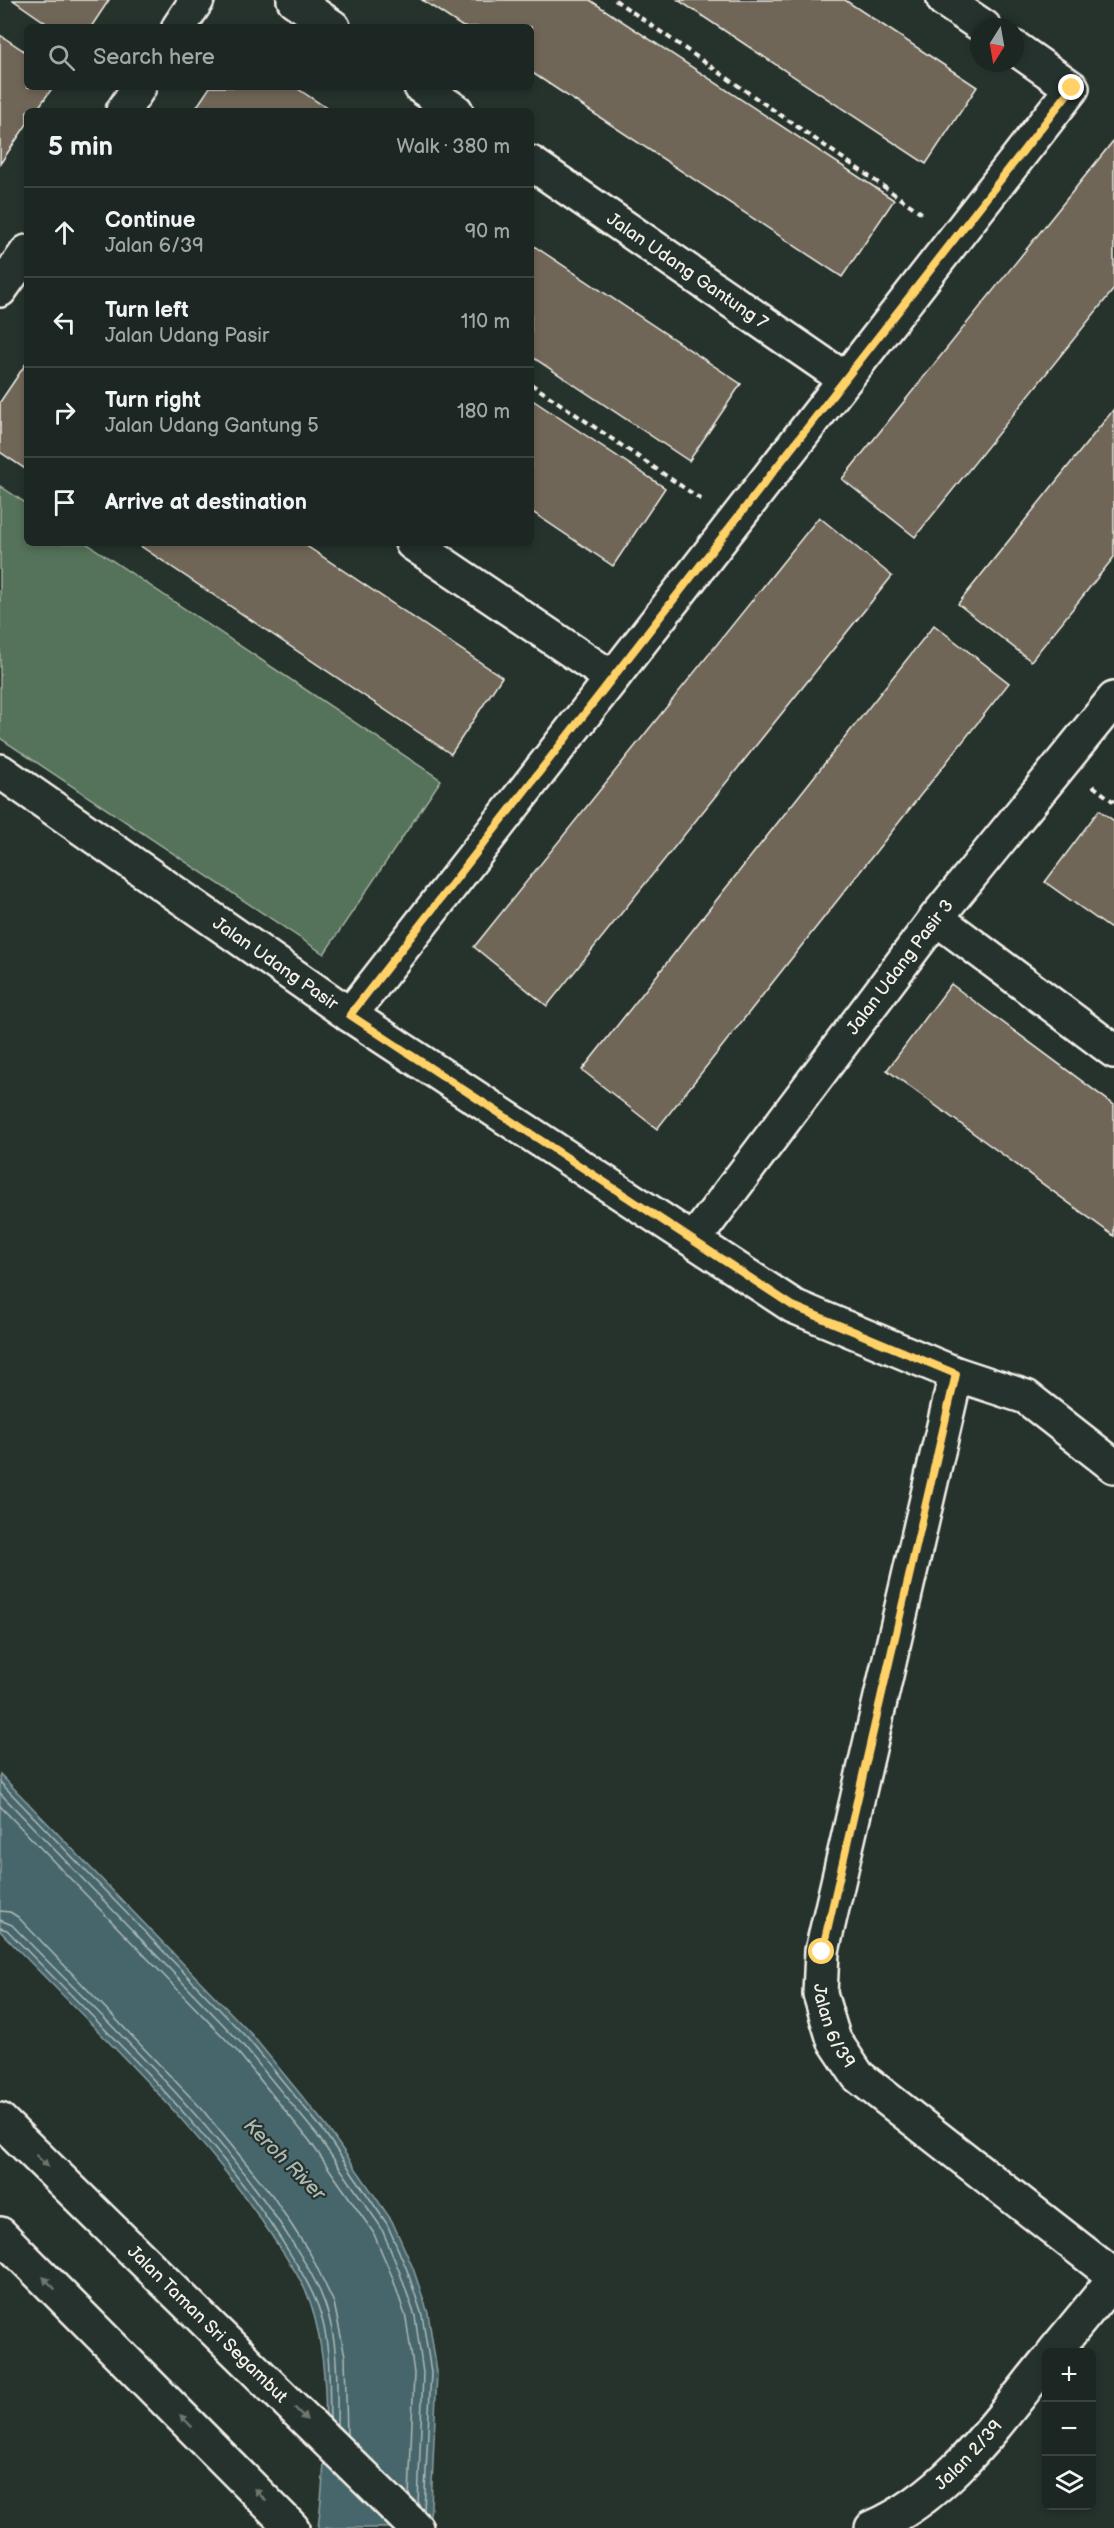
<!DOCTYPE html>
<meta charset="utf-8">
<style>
:root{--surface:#1c2622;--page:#29322f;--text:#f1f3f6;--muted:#a0a5a5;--line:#3a4340}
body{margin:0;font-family:"Balsamiq Sans",sans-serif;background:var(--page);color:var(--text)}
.controls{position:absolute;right:18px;bottom:18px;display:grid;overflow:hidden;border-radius:9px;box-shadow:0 3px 9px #0003}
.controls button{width:54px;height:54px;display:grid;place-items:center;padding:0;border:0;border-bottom:2px solid var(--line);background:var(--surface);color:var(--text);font:30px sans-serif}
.compass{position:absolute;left:970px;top:18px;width:54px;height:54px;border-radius:50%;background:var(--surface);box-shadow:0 3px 9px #0003;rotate:191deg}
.stop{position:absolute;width:18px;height:18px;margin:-14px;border:4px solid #ffd166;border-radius:50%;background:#fff}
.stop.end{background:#ffd166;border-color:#fff;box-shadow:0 2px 6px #0008}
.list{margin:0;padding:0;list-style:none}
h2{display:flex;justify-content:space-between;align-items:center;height:78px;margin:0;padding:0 24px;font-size:26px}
h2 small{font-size:20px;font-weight:400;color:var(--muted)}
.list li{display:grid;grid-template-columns:39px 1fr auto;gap:18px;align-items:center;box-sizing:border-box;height:90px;padding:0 24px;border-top:2px solid var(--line)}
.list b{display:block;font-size:22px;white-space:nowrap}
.list p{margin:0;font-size:20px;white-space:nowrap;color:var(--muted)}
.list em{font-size:20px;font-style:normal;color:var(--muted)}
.icon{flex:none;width:33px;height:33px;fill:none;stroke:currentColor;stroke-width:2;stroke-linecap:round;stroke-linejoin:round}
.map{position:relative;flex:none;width:1114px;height:2528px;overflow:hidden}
.search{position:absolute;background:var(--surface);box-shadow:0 3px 9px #0003;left:24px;top:24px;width:510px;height:66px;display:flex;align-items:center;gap:15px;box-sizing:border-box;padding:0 21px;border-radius:9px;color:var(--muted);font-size:22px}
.panel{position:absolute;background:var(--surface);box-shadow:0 3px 9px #0003;left:24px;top:108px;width:510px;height:438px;border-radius:9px}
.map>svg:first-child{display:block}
.green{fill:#55725a;stroke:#a4b2a1;stroke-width:1.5}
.water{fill:#46666c;stroke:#8c9e9e;stroke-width:1.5}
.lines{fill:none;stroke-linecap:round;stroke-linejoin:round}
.shore{stroke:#aeb9b6;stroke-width:1.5}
.building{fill:#706659;stroke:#f4f1e8;stroke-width:1.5}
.street-casing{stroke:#f4f1e8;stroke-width:38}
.secondary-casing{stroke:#f4f1e8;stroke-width:38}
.path{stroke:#f4f1e8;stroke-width:4;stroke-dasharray:6 4.5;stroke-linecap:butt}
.street{stroke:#26332d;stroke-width:33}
.secondary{stroke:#26332d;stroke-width:33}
.oneway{fill:#6e766e}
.route{stroke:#ffd166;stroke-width:8}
.labels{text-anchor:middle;stroke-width:4.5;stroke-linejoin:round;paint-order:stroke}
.street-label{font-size:18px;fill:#f4f1e8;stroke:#26332d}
.water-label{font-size:20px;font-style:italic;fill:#aeb9b6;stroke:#26332d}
</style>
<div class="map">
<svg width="1114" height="2528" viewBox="0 0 1114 2528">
<rect width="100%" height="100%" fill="#26332d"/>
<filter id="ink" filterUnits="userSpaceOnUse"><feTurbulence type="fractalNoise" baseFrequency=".0167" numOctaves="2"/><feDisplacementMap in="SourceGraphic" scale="12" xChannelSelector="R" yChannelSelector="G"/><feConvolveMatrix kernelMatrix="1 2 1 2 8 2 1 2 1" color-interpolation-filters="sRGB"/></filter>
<g filter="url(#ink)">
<polygon class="green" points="0,486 27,504 27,543 86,543 441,780 324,954 0,738"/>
<path class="water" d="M0,1774L252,2035L327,2127L392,2221L413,2268L428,2313L437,2372L431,2507L428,2528H318C326,2459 332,2379 313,2311C306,2284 287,2259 272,2236C197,2122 94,2029 0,1931Z"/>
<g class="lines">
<g class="shore">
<polyline points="0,1782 248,2039 323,2130 387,2224 407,2270 422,2315 431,2372 424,2511"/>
<polyline points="0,1793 242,2044 317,2135 381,2227 400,2273 415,2316 423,2373 418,2504"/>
<polyline points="0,1806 236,2050 309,2140 373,2232 392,2276 406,2318 414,2373 409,2496"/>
<polyline points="0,1911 10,1912 18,1917 201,2108 272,2195 311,2255 334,2303 345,2356 347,2435"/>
<path d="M0,1920L12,1925C105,2021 207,2113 281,2225C297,2250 315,2276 325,2304C339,2343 337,2385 337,2426"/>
<path d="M0,1928L7,1930C97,2023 202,2119 273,2227C289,2252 307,2278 318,2306C331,2341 329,2381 330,2418"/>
</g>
</g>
<g class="building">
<polygon points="13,0 109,0 91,27 52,27"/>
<polygon points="422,0 590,0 894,200 842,277 531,72 531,27 463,27"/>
<polygon points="678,0 845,0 977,87 926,164"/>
<polygon points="0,35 27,53 27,87 53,87 36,111 27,111 27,124 0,164"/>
<polygon points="210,87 295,87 331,111 194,111"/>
<polygon points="1114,140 1114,289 915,537 842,479"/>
<polygon points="531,244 741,384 689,461 531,356"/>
<polygon points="27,362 27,470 0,452 0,402"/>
<polygon points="531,399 665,488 613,566 531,511"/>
<polygon points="1114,409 1114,557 1031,661 958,604"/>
<polygon points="819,517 892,576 547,1006 474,947"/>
<polygon points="136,543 302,543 502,677 451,754"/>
<polygon points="934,625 1009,683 657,1129 582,1070"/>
<polygon points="1099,810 1114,821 1114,931 1045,882"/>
<polygon points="951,984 1114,1105 1114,1236 887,1070"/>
</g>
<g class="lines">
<g class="street-casing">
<g id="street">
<polyline points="294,0 333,27"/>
<polyline points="944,0 984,27"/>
<polyline points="179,27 197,0"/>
<polyline points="421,87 456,111"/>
<polyline points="123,111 139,87"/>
<path id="s1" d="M531,163L845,379"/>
<polyline points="0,290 27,252"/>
<polyline points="412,543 612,678"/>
<path id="s2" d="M0,771L350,1015L793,1306L956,1374L1026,1397L1114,1466"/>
<polyline points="936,918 1114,1051"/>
<polyline points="350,1015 1072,88 1015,48"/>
<path id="s3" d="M694,1240L936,918L1114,699"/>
<path id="s4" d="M956,1374L822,1951L820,1994L834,2040L858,2076L1114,2276"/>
<polyline points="1054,2352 1114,2279"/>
<path id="s5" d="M872,2528C948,2495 996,2424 1046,2362"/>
</g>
</g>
<g class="secondary-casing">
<g id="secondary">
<path id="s6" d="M0,2120L416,2528"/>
<polyline points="0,2234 292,2528"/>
</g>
</g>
<g class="path">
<polyline points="615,0 923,214"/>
<polyline points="531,384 702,500"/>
<polyline points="1093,786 1114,802"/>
</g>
<use href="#street" class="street"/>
<use href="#secondary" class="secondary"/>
</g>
<defs><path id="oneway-solid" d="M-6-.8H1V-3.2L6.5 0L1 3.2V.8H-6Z" transform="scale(1.5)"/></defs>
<g class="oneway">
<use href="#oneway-solid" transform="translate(42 2161) rotate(44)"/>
<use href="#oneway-solid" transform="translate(49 2283) rotate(-135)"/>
<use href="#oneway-solid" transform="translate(301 2414) rotate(45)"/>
<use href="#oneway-solid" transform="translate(186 2421) rotate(-135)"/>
<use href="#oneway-solid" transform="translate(260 2495) rotate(-135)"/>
</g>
</g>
<g class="lines" filter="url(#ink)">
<polyline class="route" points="822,1952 956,1374 793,1306 350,1015 1072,88"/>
</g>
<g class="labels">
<g class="street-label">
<text dy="6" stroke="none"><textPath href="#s1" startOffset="190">Jalan Udang Gantung 7</textPath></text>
<text dy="6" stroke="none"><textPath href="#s2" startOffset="336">Jalan Udang Pasir</textPath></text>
<text dy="6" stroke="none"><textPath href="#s3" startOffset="342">Jalan Udang Pasir 3</textPath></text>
<text dy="6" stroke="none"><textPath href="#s4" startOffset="670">Jalan 6/39</textPath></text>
<text dy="6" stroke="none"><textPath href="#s6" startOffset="291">Jalan Taman Sri Segambut</textPath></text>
<text dy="6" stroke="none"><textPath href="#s5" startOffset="122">Jalan 2/39</textPath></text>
</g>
<g class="water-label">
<text transform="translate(285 2159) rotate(45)" y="7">Keroh River</text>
</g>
</g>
</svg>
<div class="controls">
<button>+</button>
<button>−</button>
<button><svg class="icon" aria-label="layers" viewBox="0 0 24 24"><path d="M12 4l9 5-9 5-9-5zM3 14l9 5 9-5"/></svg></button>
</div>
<svg class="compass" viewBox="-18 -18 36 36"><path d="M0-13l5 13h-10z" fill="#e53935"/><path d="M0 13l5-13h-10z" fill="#a0a5a5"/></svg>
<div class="stop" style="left:822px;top:1952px"></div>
<div class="stop end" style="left:1072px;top:88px"></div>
<div class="search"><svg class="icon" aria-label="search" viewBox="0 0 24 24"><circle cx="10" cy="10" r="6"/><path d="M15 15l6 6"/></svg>Search here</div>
<section class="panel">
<h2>5 min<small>Walk · 380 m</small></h2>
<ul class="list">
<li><svg class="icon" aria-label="ahead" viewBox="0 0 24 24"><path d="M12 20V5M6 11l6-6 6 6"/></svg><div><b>Continue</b><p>Jalan 6/39</p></div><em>90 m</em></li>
<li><svg class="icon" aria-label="left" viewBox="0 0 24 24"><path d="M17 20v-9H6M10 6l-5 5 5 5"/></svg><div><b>Turn left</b><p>Jalan Udang Pasir</p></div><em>110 m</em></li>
<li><svg class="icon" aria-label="right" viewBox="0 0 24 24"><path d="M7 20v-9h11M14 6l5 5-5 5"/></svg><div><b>Turn right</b><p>Jalan Udang Gantung 5</p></div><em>180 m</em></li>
<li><svg class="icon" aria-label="arrive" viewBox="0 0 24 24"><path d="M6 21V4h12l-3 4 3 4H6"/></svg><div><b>Arrive at destination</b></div></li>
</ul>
</section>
</div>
